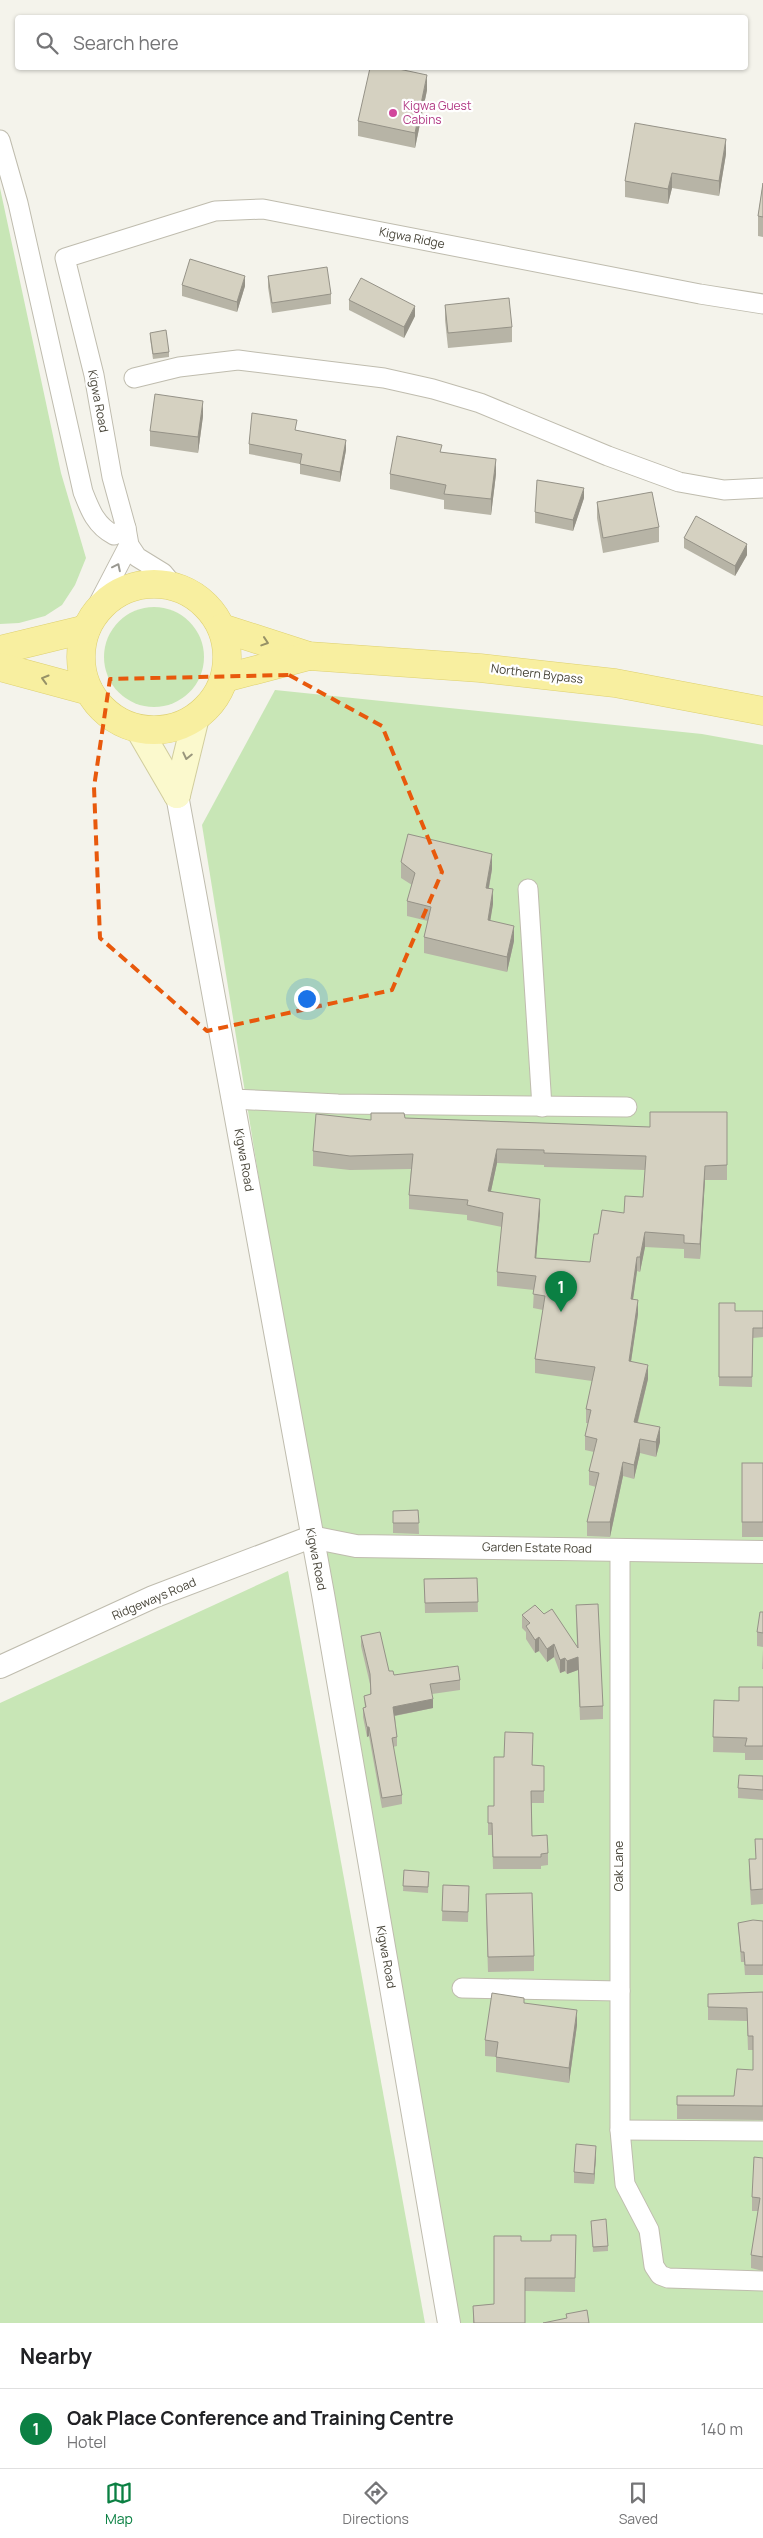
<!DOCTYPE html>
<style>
:root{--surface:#fff;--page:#f2f2f2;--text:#202124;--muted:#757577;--line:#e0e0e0;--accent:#0b8043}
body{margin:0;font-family:Manrope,sans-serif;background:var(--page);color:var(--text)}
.you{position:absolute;left:306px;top:998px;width:18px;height:18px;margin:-12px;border:4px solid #fff;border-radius:50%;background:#1a73e8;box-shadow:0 0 0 8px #1a73e833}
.badge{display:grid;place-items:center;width:32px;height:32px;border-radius:50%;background:var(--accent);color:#fff;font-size:16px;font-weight:700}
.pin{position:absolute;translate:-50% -41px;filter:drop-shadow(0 1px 2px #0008)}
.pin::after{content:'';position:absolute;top:26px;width:18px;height:15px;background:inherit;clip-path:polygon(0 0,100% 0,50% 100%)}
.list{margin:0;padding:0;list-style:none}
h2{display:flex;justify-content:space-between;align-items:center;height:65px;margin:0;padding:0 20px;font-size:21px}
h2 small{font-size:16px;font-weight:400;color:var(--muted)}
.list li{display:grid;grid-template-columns:32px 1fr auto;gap:15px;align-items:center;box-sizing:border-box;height:80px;padding:0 20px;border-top:1px solid var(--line)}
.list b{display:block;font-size:19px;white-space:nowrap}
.list p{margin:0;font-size:16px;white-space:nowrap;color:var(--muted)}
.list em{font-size:16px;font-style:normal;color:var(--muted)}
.icon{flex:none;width:28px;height:28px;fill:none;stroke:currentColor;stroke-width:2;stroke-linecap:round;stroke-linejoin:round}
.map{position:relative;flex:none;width:763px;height:2323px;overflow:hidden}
.search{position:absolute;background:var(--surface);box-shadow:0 1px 4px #0004;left:15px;right:15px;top:15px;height:55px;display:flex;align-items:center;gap:12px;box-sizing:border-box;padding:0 18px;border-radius:5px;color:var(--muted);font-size:19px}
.sheet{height:145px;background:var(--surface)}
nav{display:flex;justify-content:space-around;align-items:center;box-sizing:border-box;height:70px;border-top:1px solid var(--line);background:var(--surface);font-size:14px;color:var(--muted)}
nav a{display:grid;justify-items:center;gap:2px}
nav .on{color:var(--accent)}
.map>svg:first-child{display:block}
.green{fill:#c8e6b6}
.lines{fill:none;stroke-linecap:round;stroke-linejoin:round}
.minor-casing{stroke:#bfbcae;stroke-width:21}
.tertiary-casing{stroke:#bfbcae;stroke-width:24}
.secondary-casing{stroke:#d1cd9d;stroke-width:28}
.primary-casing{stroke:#ddd070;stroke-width:29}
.minor{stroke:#fff;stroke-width:19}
.tertiary{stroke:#fff;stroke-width:22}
.secondary{stroke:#fbf9cd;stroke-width:26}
.primary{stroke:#f8efa0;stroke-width:28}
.wall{fill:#b7b4a6;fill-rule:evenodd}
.shaded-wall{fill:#959287}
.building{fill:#d5d1c1;stroke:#959287;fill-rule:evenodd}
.oneway{stroke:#9a9992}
.oneway2{stroke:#979267}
.oneway3{stroke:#99967c}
.marked{fill:none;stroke:#e8590c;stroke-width:4;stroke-dasharray:10 6;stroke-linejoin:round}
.hotel-dot{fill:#d1479c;stroke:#fff;stroke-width:2}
.labels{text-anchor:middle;stroke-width:4.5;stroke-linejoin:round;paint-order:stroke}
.hotel-label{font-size:12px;fill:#b23c85;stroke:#fff;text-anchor:start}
.street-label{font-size:12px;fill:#484539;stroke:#fff}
</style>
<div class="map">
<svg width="763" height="2323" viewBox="0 0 763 2323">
<rect width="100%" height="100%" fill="#f4f3eb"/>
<g class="green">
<polygon points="0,188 61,473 86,558 75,585 62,605 45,616 19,623 0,624"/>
<circle cx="154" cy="657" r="50"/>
<polygon points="275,690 702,734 763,745 763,2323 443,2323 202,825"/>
<polygon points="288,1571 425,2323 0,2323 0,1703"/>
</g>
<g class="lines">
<g class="minor-casing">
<g id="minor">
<path d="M0,140L18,203L83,492C90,510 96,526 114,535L126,528"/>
<polyline points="134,378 179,367 238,360 384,378 433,389 480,403 608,456 679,482 724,490 763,488"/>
<polyline points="173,585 163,573 137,557 129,545 126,528 112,477 94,375 65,258 215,211 263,209 700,294 763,304"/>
<polyline points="90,620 129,545"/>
<polyline points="528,889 542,1107"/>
<polyline points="232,1099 338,1104 627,1107"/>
<polyline points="620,1549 620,2130 625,2184 649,2230 654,2266 660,2275 668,2278 763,2281"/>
<polyline points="462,1988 620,1991"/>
<polyline points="620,2130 763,2131"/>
</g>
</g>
<g class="tertiary-casing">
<g id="tertiary">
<polyline points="177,795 323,1594 449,2323"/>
<polyline points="0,1667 153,1597 311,1537 356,1546 763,1552"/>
</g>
</g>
<g class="secondary-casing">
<g id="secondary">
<polyline points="138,728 177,795"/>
<polyline points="177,795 196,717"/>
</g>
</g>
<g class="primary-casing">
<g id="primary">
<circle cx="154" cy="657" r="73"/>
<polyline points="222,628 309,656 480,668 615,683 763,711"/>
<polyline points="0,650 86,629"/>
<polyline points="0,667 89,691"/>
<polyline points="225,678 309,656"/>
</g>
</g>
<use href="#minor" class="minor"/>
<use href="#tertiary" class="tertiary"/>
<use href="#secondary" class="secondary"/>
<use href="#primary" class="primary"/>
</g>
<g class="wall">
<polygon points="427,90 415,148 358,136 358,121"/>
<polygon points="726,154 719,196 672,188 668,204 625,197 625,181"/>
<polygon points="763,183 763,237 758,236 758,216"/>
<polygon points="268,276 331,294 331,304 272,313 268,287"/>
<polygon points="182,285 245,286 237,312 182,296"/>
<polygon points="349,300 415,316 404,338 349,310"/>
<polygon points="445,305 512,327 512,342 448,348 445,320"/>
<polygon points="150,333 169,352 169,357 153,359 150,338"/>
<polygon points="203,416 198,453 150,446 150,431"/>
<polygon points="297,430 346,450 340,482 300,474 300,464 249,454 249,444"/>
<polygon points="442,452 496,474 491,515 444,509 444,500 390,489 390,474"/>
<polygon points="584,498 573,531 535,523 535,512"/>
<polygon points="597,502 659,527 659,542 603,553 597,518"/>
<polygon points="684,538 747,555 735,576 684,548"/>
<polygon points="401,862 492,869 489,888 493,904 490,920 514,941 507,972 424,953 424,937 428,921 407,916 407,901 412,885 401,878"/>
<path d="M727,1112V1180H705L700,1259L684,1258V1249L645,1247L640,1272L637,1271L633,1299L638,1314L631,1361L648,1379L638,1422L660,1442L656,1457L640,1453L634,1479L623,1476L610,1537L587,1536V1522L596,1487L589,1485V1471L594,1452L585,1450V1436L588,1423H586V1409L592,1381L535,1373V1359L543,1310L533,1308L534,1290L497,1286V1272L502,1227L467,1220V1215L409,1209V1195L411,1169L350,1170L313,1166V1151L371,1120L405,1118L650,1127ZM497,1163L544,1165V1167L645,1170L643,1197L598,1234L590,1262L536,1258L540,1213L491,1191Z"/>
<polygon points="719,1303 735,1311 763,1311 763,1337 753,1338 752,1387 719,1386"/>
<rect x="742" y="1463" width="21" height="74"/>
<polygon points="418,1510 419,1534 393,1533 393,1511"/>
<polygon points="477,1578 478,1612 425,1613 424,1579"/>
<polygon points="576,1605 603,1706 603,1719 580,1720 578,1670 567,1674 565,1671 560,1673 554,1657 547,1662 539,1651 535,1653 526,1639 526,1632 522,1628 522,1615 544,1614 577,1647"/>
<polygon points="763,1612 763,1647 757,1646 757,1632"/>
<polygon points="361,1636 389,1671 394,1675 460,1680 460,1690 432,1694 433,1708 395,1716 397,1737 397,1746 393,1747 402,1795 402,1804 382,1808 369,1736 367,1737 363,1717 363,1708 365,1708 364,1696 370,1695 370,1684 361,1646"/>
<polygon points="763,1650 763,1669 762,1669"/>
<polygon points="763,1687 763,1760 745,1760 745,1753 713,1752 714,1700 739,1701"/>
<polygon points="533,1745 532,1765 544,1766 544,1803 532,1803 532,1836 548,1853 548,1865 541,1866 541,1869 493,1869 492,1835 488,1835 488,1806 494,1806 504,1757"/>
<polygon points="763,1776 763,1800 738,1798 738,1788"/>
<polygon points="755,1839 763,1839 763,1904 751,1905 749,1875 749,1859 756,1859"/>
<polygon points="404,1870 429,1872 428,1893 403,1891"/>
<polygon points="443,1885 469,1886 468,1922 442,1921"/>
<polygon points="486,1909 534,1956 534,1971 488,1972"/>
<polygon points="763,1921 763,1975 745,1975 744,1962 741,1962 738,1923"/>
<polygon points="763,1992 763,2120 677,2119 677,2096 734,2096 753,2070 753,2050 748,2050 747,2021 708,2020 708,1994"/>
<polygon points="524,2003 577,2025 569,2083 496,2072 496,2057 485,2056 485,2040"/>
<polygon points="596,2156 594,2184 574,2183 574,2172"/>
<polygon points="763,2158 763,2271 751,2268 751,2255 758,2211 752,2211 752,2197"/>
<polygon points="591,2221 608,2246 608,2251 593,2252"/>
<polygon points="576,2235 575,2292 525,2291 525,2323 473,2323 473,2306 494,2304 521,2241 551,2241"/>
</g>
<g class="shaded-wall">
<polygon points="427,75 427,90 415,148 415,133"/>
<polygon points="726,139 726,154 719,196 719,181"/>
<polygon points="672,173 672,188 668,204 668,189"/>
<polygon points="245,276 245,286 237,312 237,302"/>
<polygon points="415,306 415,316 404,338 404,327"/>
<polygon points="203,401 203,416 198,453 198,437"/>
<polygon points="346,440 346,450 340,482 340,472"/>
<polygon points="496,459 496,474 491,515 491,499"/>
<polygon points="584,488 584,498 573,531 573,520"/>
<polygon points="747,544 747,555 735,576 735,566"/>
<polygon points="492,854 492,869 486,903 486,888"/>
<polygon points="493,889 493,904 488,935 488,920"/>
<polygon points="514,926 514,941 507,972 507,957"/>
<polygon points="497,1149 497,1163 488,1205 488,1191"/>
<polygon points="705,1166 705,1180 700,1259 700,1244"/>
<polygon points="540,1199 540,1213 535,1272 535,1258"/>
<polygon points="645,1232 645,1247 640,1272 640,1257"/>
<polygon points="637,1257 637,1271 631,1313 631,1299"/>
<polygon points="638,1300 638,1314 629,1375 629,1361"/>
<polygon points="648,1365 648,1379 634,1436 634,1422"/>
<polygon points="660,1427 660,1442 656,1457 656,1442"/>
<polygon points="640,1439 640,1453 634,1479 634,1465"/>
<polygon points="623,1462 623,1476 610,1537 610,1522"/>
<polygon points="539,1637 539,1651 535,1653 535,1640"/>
<polygon points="554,1644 554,1657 547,1662 547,1649"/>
<polygon points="578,1657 578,1670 567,1674 567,1661"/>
<polygon points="565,1658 565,1671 560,1673 560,1660"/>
<polygon points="433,1699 433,1708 393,1716 393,1707"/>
<polygon points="367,1727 369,1727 369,1736 367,1737"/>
<polygon points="577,2010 577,2025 569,2083 569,2068"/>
<polygon points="596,2146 596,2156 594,2184 594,2174"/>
</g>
<g class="building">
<polygon points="370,68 394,68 427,75 415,133 358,121"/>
<polygon points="635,123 726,139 719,181 672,173 668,189 625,181"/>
<polygon points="763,183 763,217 758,216"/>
<polygon points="190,259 245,276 237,302 182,285"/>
<polygon points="327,267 331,294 272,303 268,276"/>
<polygon points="361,278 415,306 404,327 349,300"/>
<polygon points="509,298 512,327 448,333 445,305"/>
<polygon points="166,330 169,352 153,354 150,333"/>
<polygon points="155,394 203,401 198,437 150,431"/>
<polygon points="252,413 297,420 295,430 346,440 340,472 300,464 302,454 249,444"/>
<polygon points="397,436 442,445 440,452 496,459 491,499 444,494 446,485 390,474"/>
<polygon points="537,480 584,488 573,520 535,512"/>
<polygon points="652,492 659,527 603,538 597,502"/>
<polygon points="696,516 747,544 735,566 684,538"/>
<polygon points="408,834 492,854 486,888 493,889 488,920 514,926 507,957 424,937 431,907 407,901 415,873 401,862"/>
<path d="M650,1112H727V1165L705,1166L700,1244L684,1243V1235L645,1232L640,1257H637L631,1299L638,1300L629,1361L648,1365L634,1422L660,1427L656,1442L640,1439L634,1465L623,1462L610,1522H587L599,1473L589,1471L597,1439L585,1436L591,1410L586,1409L595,1367L535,1359L545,1296L533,1294L536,1276L497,1272L503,1213L467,1205L468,1200L409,1195L413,1154L350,1156L313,1151L316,1114L371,1120V1113H404L405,1118L650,1127ZM497,1149L544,1150V1153L646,1156L643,1197L625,1196L624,1213L602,1210L598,1234H594L590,1262L535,1258L540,1199L488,1191Z"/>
<polygon points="719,1303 735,1303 735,1311 763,1311 763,1328 753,1328 752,1377 719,1377"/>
<rect x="742" y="1463" width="21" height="59"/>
<polygon points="418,1510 419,1523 393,1523 393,1511"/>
<polygon points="477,1578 478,1602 425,1603 424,1579"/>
<polygon points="598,1604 603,1706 580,1707 578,1657 567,1661 565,1658 560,1660 554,1644 547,1649 539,1637 535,1640 526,1626 530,1623 522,1615 535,1605 544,1614 552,1609 578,1648 576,1605"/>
<polygon points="760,1612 763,1612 763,1633 757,1632"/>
<polygon points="380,1632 389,1671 393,1671 394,1675 458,1666 460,1680 430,1684 433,1699 393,1707 397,1737 392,1738 402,1795 382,1798 369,1727 367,1727 363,1708 366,1707 364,1696 371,1694 370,1674 361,1636"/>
<polygon points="739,1687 763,1687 763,1746 745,1746 747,1738 713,1737 714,1700 739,1701"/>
<polygon points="505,1732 533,1733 532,1765 544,1766 544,1791 531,1791 532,1836 547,1835 548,1853 541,1854 541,1857 493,1857 492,1823 488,1823 488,1806 494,1806 494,1757 504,1757"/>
<polygon points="739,1775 763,1776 763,1790 738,1788"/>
<polygon points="755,1839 763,1839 763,1889 751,1890 749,1859 756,1859"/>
<polygon points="404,1870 429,1872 428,1887 403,1886"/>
<polygon points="443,1885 469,1886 468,1912 442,1911"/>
<polygon points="532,1893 534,1956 488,1957 486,1894"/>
<polygon points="753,1920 763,1921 763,1965 745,1965 744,1952 741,1952 738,1923"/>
<polygon points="763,1992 763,2106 677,2105 677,2096 734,2096 737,2069 753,2070 753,2036 748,2036 747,2008 708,2007 708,1994"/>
<polygon points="492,1993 524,1998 524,2003 577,2010 569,2068 496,2057 498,2042 485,2040"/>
<polygon points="576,2144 596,2146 594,2174 574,2172"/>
<polygon points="754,2157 763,2158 763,2257 751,2255 760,2198 752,2197"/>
<polygon points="606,2219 608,2246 593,2247 591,2221"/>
<polygon points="551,2235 576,2235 575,2278 525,2278 525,2323 474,2323 473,2306 494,2304 494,2236 521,2236 521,2241 551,2241"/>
<polygon points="587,2310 589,2323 543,2323 567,2318 566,2314"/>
</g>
<defs><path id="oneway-chevron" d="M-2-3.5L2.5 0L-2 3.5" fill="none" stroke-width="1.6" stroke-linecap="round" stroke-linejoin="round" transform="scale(1.25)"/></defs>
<use class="oneway" href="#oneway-chevron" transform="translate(117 567) rotate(-64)"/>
<g class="oneway2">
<use href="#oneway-chevron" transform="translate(265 642) rotate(18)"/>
<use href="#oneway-chevron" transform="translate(45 679) rotate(-164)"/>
</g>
<use class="oneway3" href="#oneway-chevron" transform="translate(187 756) rotate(103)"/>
<path class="marked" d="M289,675L382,726L442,872L392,990L207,1031L100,938L94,787L110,679Z"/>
<circle class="hotel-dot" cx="393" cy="113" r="5"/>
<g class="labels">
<g class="hotel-label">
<text x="403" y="110">Kigwa Guest<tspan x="403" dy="14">Cabins</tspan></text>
</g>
<g class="street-label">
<text transform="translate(412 238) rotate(11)" y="4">Kigwa Ridge</text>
<text transform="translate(98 401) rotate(79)" y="4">Kigwa Road</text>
<text transform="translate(537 674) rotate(7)" y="4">Northern Bypass</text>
<text transform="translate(244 1160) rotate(80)" y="4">Kigwa Road</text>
<text transform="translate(537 1548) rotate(1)" y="4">Garden Estate Road</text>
<text transform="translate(316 1559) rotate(79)" y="4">Kigwa Road</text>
<text transform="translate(154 1599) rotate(-23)" y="4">Ridgeways Road</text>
<text transform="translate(619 1866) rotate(-90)" y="4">Oak Lane</text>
<text transform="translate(386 1957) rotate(80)" y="4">Kigwa Road</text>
</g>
</g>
</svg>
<div class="you"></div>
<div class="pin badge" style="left:561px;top:1312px">1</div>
<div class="search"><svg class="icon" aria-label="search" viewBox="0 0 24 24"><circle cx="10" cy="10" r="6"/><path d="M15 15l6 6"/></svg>Search here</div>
</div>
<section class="sheet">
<h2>Nearby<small></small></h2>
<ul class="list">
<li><span class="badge">1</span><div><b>Oak Place Conference and Training Centre</b><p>Hotel</p></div><em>140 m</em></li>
</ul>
</section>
<nav>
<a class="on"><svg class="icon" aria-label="map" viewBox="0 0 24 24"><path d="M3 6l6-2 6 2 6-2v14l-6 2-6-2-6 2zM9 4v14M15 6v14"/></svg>Map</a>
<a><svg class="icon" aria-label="directions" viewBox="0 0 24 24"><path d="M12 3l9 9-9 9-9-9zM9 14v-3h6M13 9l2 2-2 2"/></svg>Directions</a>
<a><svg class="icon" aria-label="saved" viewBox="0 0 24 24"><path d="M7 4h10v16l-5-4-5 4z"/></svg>Saved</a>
</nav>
